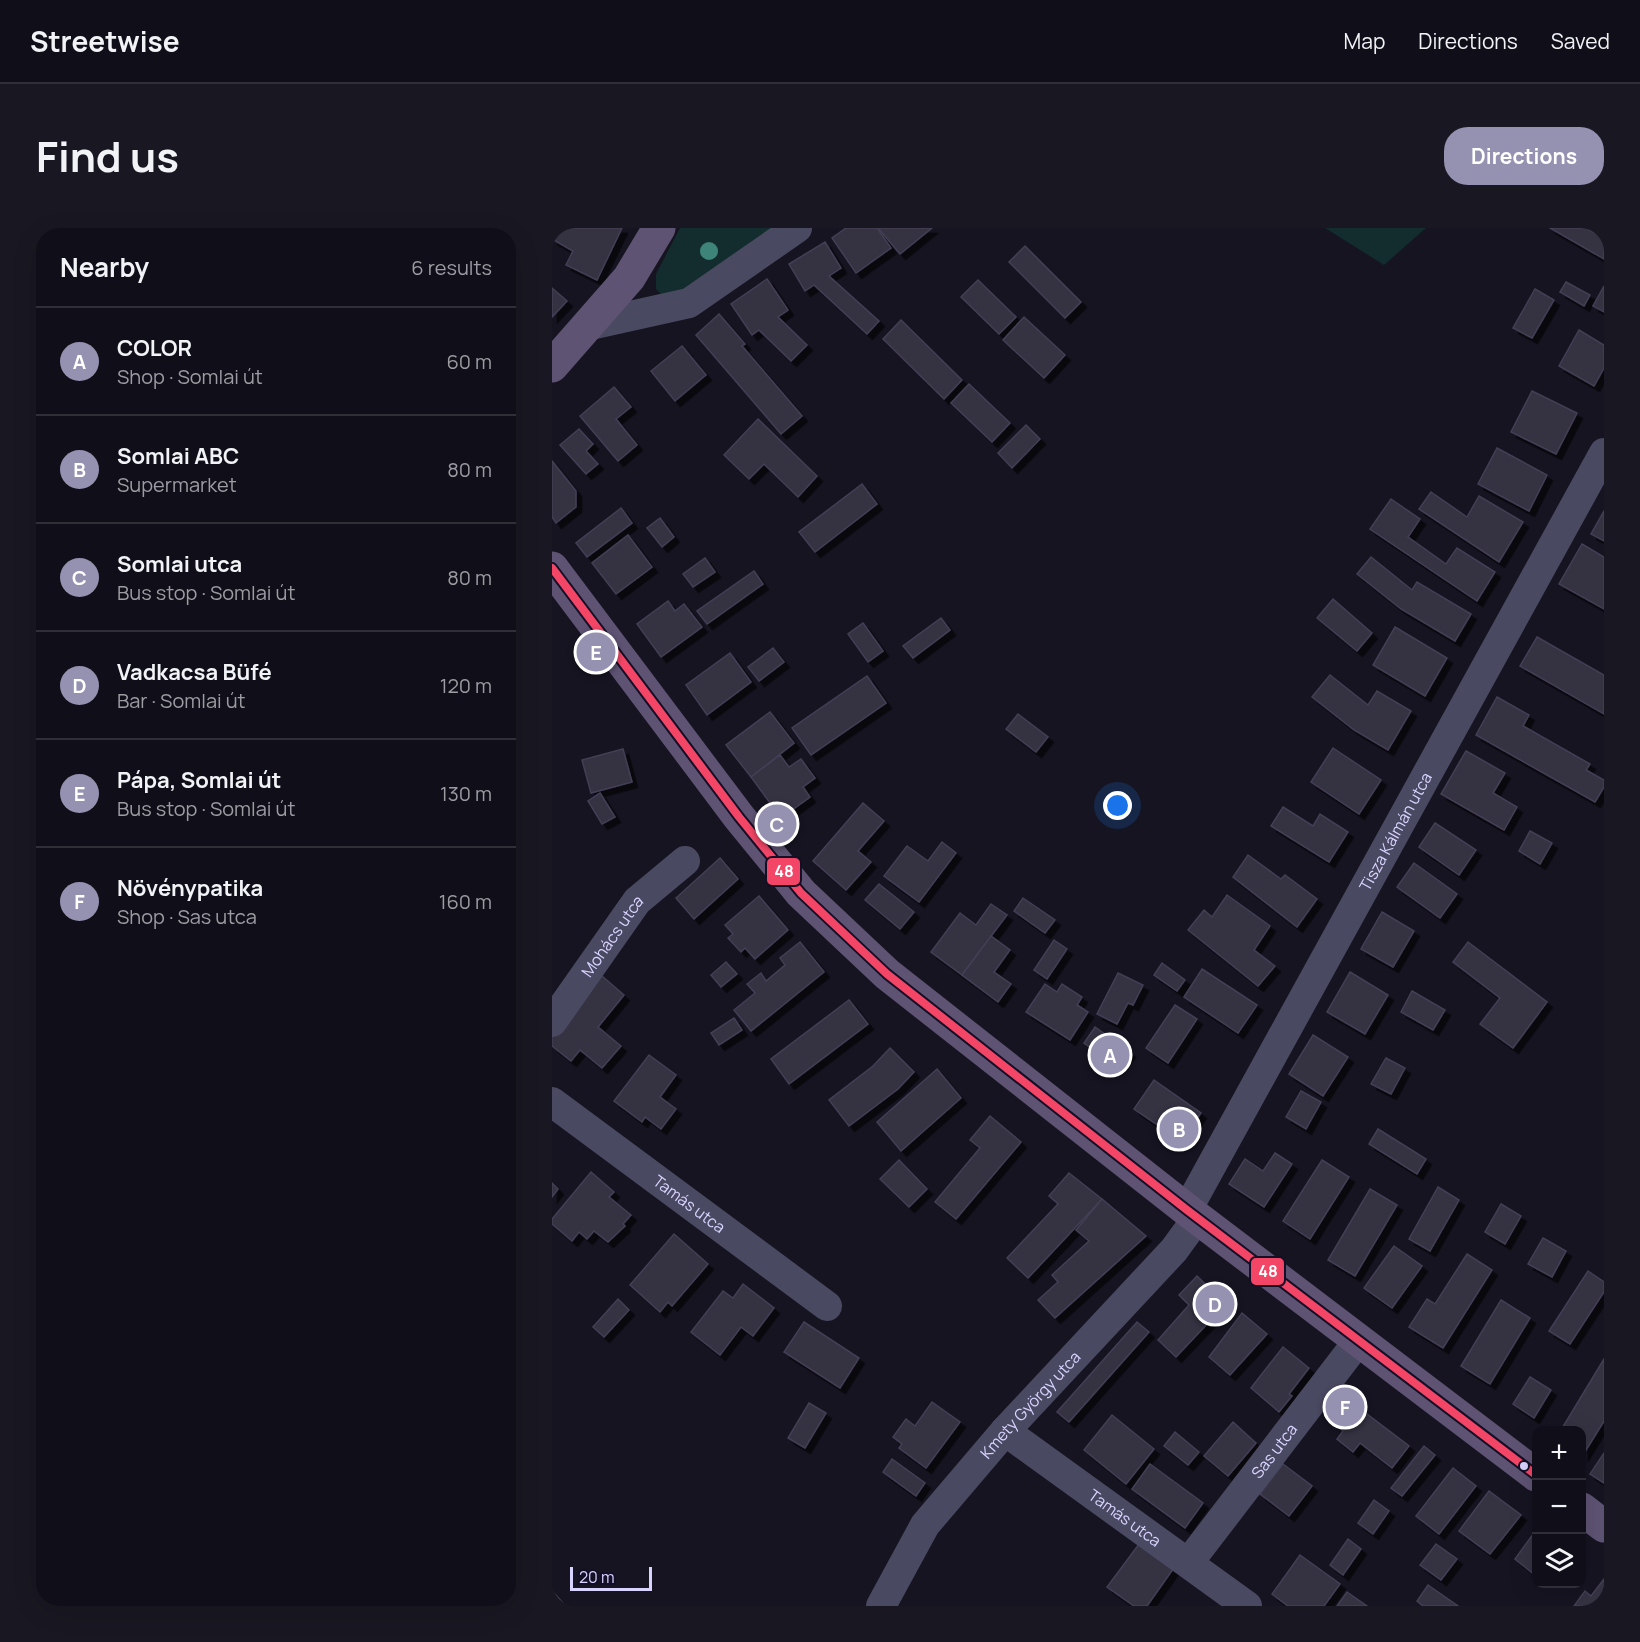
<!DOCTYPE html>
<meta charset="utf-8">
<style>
:root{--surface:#100f19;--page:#191822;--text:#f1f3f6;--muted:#9c9ca2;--line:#302f38;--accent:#9591b1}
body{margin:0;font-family:Manrope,sans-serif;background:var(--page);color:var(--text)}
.controls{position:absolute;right:18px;bottom:18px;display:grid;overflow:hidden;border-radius:12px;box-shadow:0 6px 24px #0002}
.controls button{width:54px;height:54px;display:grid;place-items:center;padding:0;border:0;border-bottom:2px solid var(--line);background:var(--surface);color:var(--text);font:30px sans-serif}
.scale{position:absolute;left:18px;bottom:15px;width:82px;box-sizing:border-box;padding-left:6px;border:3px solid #d9d4ff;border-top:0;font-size:16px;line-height:21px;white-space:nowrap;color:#d9d4ff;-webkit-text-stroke:4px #130f26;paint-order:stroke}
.you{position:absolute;left:566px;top:578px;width:21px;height:21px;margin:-15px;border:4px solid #fff;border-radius:50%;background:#1a73e8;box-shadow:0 0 0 9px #1a73e833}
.badge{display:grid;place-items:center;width:39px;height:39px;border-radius:50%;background:var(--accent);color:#fff;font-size:20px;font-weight:700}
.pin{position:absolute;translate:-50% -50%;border:3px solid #fff;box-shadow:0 2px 6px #0006}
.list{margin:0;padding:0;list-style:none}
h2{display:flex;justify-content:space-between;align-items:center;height:78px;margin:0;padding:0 24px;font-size:26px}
h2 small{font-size:20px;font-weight:400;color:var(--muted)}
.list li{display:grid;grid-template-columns:39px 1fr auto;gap:18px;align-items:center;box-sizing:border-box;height:108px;padding:0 24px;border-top:2px solid var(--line)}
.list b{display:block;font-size:22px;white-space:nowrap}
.list p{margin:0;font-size:20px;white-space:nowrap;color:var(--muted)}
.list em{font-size:20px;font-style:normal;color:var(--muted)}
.icon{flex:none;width:33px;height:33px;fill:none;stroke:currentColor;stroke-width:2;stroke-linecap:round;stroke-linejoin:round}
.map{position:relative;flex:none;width:1052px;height:1378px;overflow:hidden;border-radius:24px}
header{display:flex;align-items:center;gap:36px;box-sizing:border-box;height:84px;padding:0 30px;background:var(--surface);border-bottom:2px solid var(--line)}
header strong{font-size:28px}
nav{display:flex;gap:33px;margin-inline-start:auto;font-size:21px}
.intro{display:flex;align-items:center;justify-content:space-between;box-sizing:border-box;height:144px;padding:0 36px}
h1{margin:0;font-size:42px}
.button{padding:15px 27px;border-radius:24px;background:var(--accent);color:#fff;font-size:21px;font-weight:700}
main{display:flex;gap:36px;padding:0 36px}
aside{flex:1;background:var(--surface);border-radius:24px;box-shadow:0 6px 24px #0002}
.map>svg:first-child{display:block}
.green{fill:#132c2d}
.building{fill:#343243;stroke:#433f54;stroke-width:1.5;filter:url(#shadow)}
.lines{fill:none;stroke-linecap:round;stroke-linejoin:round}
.minor{stroke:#4a4962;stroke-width:30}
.major{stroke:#5e5373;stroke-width:33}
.bus-1-casing{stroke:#130f26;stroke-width:12}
.bus-1{stroke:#f34667;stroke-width:8}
.tree{fill:#3e8478}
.bus-dot{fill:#d9d4ff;stroke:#130f26;stroke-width:2}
.labels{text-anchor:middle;stroke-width:6;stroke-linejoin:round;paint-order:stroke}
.street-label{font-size:16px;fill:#d9d4ff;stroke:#130f26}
.line-badge{stroke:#130f26;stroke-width:2}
.badge-label{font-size:16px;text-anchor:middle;font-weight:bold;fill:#fff}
</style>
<header>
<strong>Streetwise</strong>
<nav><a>Map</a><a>Directions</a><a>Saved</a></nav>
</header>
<div class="intro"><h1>Find us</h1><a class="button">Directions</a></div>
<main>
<aside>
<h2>Nearby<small>6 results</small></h2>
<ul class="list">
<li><span class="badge">A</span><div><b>COLOR</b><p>Shop · Somlai út</p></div><em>60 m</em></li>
<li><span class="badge">B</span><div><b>Somlai ABC</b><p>Supermarket</p></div><em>80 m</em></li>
<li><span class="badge">C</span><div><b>Somlai utca</b><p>Bus stop · Somlai út</p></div><em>80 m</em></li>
<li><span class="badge">D</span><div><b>Vadkacsa Büfé</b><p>Bar · Somlai út</p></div><em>120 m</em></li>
<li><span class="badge">E</span><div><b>Pápa, Somlai út</b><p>Bus stop · Somlai út</p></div><em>130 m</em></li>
<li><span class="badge">F</span><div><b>Növénypatika</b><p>Shop · Sas utca</p></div><em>160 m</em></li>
</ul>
</aside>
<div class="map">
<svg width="1052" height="1378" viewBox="0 0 1052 1378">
<defs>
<filter id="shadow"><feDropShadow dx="5.5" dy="5.5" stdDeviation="0" flood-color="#0009"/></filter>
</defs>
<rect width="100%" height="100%" fill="#161421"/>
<g class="green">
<polygon points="128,0 224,0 127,68 111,68 104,61 104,46"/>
<polygon points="773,0 874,0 832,37"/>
</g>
<g class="building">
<polygon points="0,0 70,0 45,52 14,37 21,23 0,11"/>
<polygon points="294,0 325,0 339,20 304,45 280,10"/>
<polygon points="326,0 380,0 348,26"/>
<polygon points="998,0 1034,0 1052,10 1052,31"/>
<polygon points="273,14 289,40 277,48 327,93 315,106 262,57 253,63 237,36"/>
<polygon points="473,18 529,74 513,90 457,34"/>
<polygon points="215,51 236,82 226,89 255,117 239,133 207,102 200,107 179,76"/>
<polygon points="426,52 464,89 447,106 409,69"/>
<polygon points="1014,54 1038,67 1032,78 1008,64"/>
<polygon points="1052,58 1052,84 1041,78"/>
<polygon points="0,60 15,73 0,89"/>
<polygon points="983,61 1002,72 980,110 961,100"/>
<polygon points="167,86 193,116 190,118 250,188 229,206 144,107"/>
<polygon points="472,89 513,127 492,150 451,112"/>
<polygon points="349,92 410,152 392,171 331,111"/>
<polygon points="1027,102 1052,117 1052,140 1042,158 1007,138"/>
<polygon points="130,118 154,147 123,173 99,143"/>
<polygon points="417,156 458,195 440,214 399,175"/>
<polygon points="62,159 79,179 64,191 85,217 66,233 28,188"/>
<polygon points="980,163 1025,185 1004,226 959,204"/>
<polygon points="206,191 265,248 246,269 212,236 197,251 172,227"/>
<polygon points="474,197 488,211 460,240 446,225"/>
<polygon points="27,201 41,216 34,223 46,236 34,246 8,217"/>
<polygon points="945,220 995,247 977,283 926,256"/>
<polygon points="0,233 24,263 24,279 4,295 0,289"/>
<polygon points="310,256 325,276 263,324 247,304"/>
<polygon points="879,264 915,289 927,268 971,294 947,334 867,281"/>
<polygon points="839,271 868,291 856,309 894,336 905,320 943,344 925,373 818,301"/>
<polygon points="69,280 80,295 35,329 24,315"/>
<polygon points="1052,283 1052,313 1039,306"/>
<polygon points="108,290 122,309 110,319 95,300"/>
<polygon points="76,307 100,339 64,366 40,335"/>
<polygon points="1030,316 1052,329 1052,381 1007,356"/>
<polygon points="819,329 860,362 865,354 919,386 903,413 849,381 805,346"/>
<polygon points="153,330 163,344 141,359 131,346"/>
<polygon points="202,343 211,356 155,396 145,383"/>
<polygon points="781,371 820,405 805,423 765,390"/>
<polygon points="116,373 123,383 132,376 150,399 109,429 85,396"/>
<polygon points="389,390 398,402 361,430 351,418"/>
<polygon points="311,395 331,423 316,434 296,406"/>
<polygon points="843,399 895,430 873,468 821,437"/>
<polygon points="985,409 1052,447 1052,486 968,438"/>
<polygon points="221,420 232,434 207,453 196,439"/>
<polygon points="178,425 199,454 155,487 134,457"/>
<polygon points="778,447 816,477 825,463 859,483 836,522 802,502 760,469"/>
<polygon points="315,448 334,475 259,527 240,500"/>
<polygon points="945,469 977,487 971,498 1038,536 1034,542 1052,552 1052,559 1043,574 924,507"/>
<polygon points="218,484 242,515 199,549 174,517"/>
<polygon points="466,486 496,509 484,524 454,501"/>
<polygon points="781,520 829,552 807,586 759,554"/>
<polygon points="71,521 80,554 39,565 30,532"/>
<polygon points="914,523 953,545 941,565 965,579 952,602 889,566"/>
<polygon points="228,527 237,539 249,531 263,550 251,559 258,569 229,590 199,549"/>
<polygon points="48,565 63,589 50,596 36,573"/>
<polygon points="311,575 332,593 306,623 319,634 294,662 261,633"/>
<polygon points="731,579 761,598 768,586 796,604 777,634 719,598"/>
<polygon points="883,595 924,622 907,647 867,619"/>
<polygon points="978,603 1000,615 988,636 967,623"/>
<polygon points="390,614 404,625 367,674 332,648 355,618 376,633"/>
<polygon points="696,627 729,651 733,647 765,671 745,699 681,649"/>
<polygon points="168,630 186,651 142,691 124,670"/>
<polygon points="862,635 905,666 888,690 845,659"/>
<polygon points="327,656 362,684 348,701 313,672"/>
<polygon points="675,667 718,698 702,722 723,738 706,758 636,702 652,682 660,689"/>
<polygon points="207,668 236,702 203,731 193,720 189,724 176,710 181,706 173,697"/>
<polygon points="471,670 503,692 493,705 462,683"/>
<polygon points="439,676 455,687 410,747 379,724 408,685 424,697"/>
<polygon points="830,684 862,703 841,739 809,721"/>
<polygon points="439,708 458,722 442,744 459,756 446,774 410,747"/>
<polygon points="502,712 515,721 495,751 482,742"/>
<polygon points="248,714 272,744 199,803 182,782 203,765 195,756 209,745 214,753 233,737 228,730"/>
<polygon points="916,714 995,774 961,820 928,796 948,770 901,734"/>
<polygon points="174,734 185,746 169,759 159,747"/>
<polygon points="610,735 633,752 625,763 602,747"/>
<polygon points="650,741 705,777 686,805 632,769"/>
<polygon points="798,744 836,767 813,806 775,784"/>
<polygon points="566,745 591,757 581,777 576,775 565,796 545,786"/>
<polygon points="50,748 72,767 46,799 69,818 50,840 28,822 19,833 0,818 0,809"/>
<polygon points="493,756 505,764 510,756 530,769 525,777 536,784 518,812 474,784"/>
<polygon points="860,763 893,782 881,802 849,784"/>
<polygon points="297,772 316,796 237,856 219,831"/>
<polygon points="623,777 645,791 616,835 594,820"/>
<polygon points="182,790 190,802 167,817 159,805"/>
<polygon points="543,799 578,824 566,840 532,815"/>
<polygon points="761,807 796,829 771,868 737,846"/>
<polygon points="338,820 362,844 346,861 297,898 277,872 321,838"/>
<polygon points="97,827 124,847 108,869 124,881 109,901 93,889 90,894 62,873"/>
<polygon points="834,830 853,840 839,866 819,856"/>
<polygon points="385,841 409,870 349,923 325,894"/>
<polygon points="602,852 649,885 629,913 582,881"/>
<polygon points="749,863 769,874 754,901 734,889"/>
<polygon points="438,888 469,914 404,991 383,974 428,920 418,912"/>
<polygon points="826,901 874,931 865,946 817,916"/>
<polygon points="723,925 740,936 712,979 677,956 693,931 711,943"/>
<polygon points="347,932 375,961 357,979 328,951"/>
<polygon points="770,932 797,949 758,1011 731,993"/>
<polygon points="39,944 62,964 57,969 79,987 71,996 73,998 56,1014 42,1003 35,1011 27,1004 20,1013 0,996 0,991"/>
<polygon points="517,945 550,971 476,1050 455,1030 506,976 497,968"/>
<polygon points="0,955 6,961 0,969"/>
<polygon points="886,959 907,972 878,1023 857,1011"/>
<polygon points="818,961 845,977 803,1048 776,1032"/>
<polygon points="550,971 594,1008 503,1090 486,1072 506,1054 500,1047 537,1013 524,1002"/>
<polygon points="949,976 969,988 953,1016 933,1004"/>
<polygon points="122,1006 156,1036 120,1078 116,1074 108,1084 78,1057"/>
<polygon points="991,1010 1014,1023 1000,1049 976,1036"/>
<polygon points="842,1018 870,1038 840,1080 812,1060"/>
<polygon points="915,1026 940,1042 891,1120 857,1099 875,1071 883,1076"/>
<polygon points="1036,1043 1052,1054 1052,1064 1018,1116 997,1103"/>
<polygon points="645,1048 674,1076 624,1129 606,1112 637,1077 627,1067"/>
<polygon points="191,1056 222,1080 201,1108 189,1099 168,1127 139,1104 171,1063 181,1070"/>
<polygon points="66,1071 77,1082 52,1109 41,1099"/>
<polygon points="949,1072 978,1090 938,1156 909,1138"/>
<polygon points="690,1085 715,1106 678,1147 657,1129"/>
<polygon points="252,1094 307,1130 288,1160 232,1124"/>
<polygon points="585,1094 597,1104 517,1194 505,1184"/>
<polygon points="731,1119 757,1140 737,1166 740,1168 727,1184 699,1160"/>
<polygon points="1052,1131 1052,1193 1031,1227 1030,1202 1009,1202"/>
<polygon points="978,1149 999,1162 982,1190 961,1176"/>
<polygon points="790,1167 857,1218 840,1240 808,1215 801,1224 785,1211 791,1203 773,1188"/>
<polygon points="380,1174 408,1194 374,1240 347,1220 350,1216 341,1209 354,1191 363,1198"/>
<polygon points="257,1175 274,1185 253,1220 236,1210"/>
<polygon points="560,1187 602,1221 574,1256 532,1222"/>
<polygon points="681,1194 704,1215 676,1248 652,1228"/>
<polygon points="623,1204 647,1224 636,1237 612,1218"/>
<polygon points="872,1218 883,1227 850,1268 839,1260"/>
<polygon points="1052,1225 1052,1255 1038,1246"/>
<polygon points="340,1231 373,1255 364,1268 331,1244"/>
<polygon points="598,1236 651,1275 633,1300 580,1261"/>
<polygon points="731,1236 760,1258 737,1288 708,1266"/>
<polygon points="901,1240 924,1258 887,1306 864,1288"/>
<polygon points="937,1263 969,1287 938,1326 907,1303"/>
<polygon points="822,1272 837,1283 821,1306 806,1295"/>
<polygon points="984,1302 984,1348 963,1331"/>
<polygon points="796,1311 809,1321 791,1347 778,1337"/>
<polygon points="590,1312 624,1337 595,1378 582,1378 555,1359"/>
<polygon points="884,1316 905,1331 889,1352 868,1337"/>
<polygon points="748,1327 788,1356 772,1378 736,1378 720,1366"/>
<polygon points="1052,1351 1052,1378 1022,1378 1033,1363 1039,1368"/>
<polygon points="876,1357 906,1378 871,1378 865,1373"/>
<polygon points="0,1363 13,1377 12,1378 0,1378"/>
<polygon points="795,1364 815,1378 785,1378"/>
</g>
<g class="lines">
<g class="minor">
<polyline points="38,97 137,75 245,0"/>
<path id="s1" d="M0,794L85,673L133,633"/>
<path id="s2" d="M0,874L275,1078"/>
<path id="s3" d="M635,982L1052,225"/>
<path id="s4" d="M453,1203L695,1378"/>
<path id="s5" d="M637,1334L807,1112"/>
<path id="s6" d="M329,1378L373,1297L453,1203L622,1022L646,989"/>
</g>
<g class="major">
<polyline points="0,138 77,50 107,0"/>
<polyline points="0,340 187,589 249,665 335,746 635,982 984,1247"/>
<polyline points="1030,1281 1052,1298"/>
</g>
<g class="bus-1-casing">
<polyline id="bus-1" points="0,340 187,589 249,665 335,746 635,982 984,1247"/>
</g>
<use href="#bus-1" class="bus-1"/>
</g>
<circle class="tree" cx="157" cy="23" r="9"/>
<circle class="bus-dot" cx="972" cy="1238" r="5"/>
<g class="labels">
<g class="street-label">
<text dy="6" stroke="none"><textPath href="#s3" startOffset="432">Tisza Kálmán utca</textPath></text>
<text dy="6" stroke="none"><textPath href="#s1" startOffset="105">Mohács utca</textPath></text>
<text dy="6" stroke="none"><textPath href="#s2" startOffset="171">Tamás utca</textPath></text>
<text dy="6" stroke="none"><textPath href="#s6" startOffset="252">Kmety György utca</textPath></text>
<text dy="6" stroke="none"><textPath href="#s5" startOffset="140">Sas utca</textPath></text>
<text dy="6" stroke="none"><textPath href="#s4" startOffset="148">Tamás utca</textPath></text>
</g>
</g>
<g class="line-badge">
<rect x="214" y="629" width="35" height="29" rx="6" fill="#f34667"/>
<rect x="698" y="1029" width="35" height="29" rx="6" fill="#f34667"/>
</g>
<g class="badge-label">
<text x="232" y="649">48</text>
<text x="716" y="1049">48</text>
</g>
</svg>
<div class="controls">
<button>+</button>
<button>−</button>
<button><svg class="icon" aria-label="layers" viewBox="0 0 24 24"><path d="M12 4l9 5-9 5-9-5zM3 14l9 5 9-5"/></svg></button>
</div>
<div class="scale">20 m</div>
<div class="you"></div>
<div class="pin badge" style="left:558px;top:827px">A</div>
<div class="pin badge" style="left:627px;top:901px">B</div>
<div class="pin badge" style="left:225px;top:596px">C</div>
<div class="pin badge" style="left:663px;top:1076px">D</div>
<div class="pin badge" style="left:44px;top:424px">E</div>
<div class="pin badge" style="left:793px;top:1179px">F</div>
</div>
</main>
